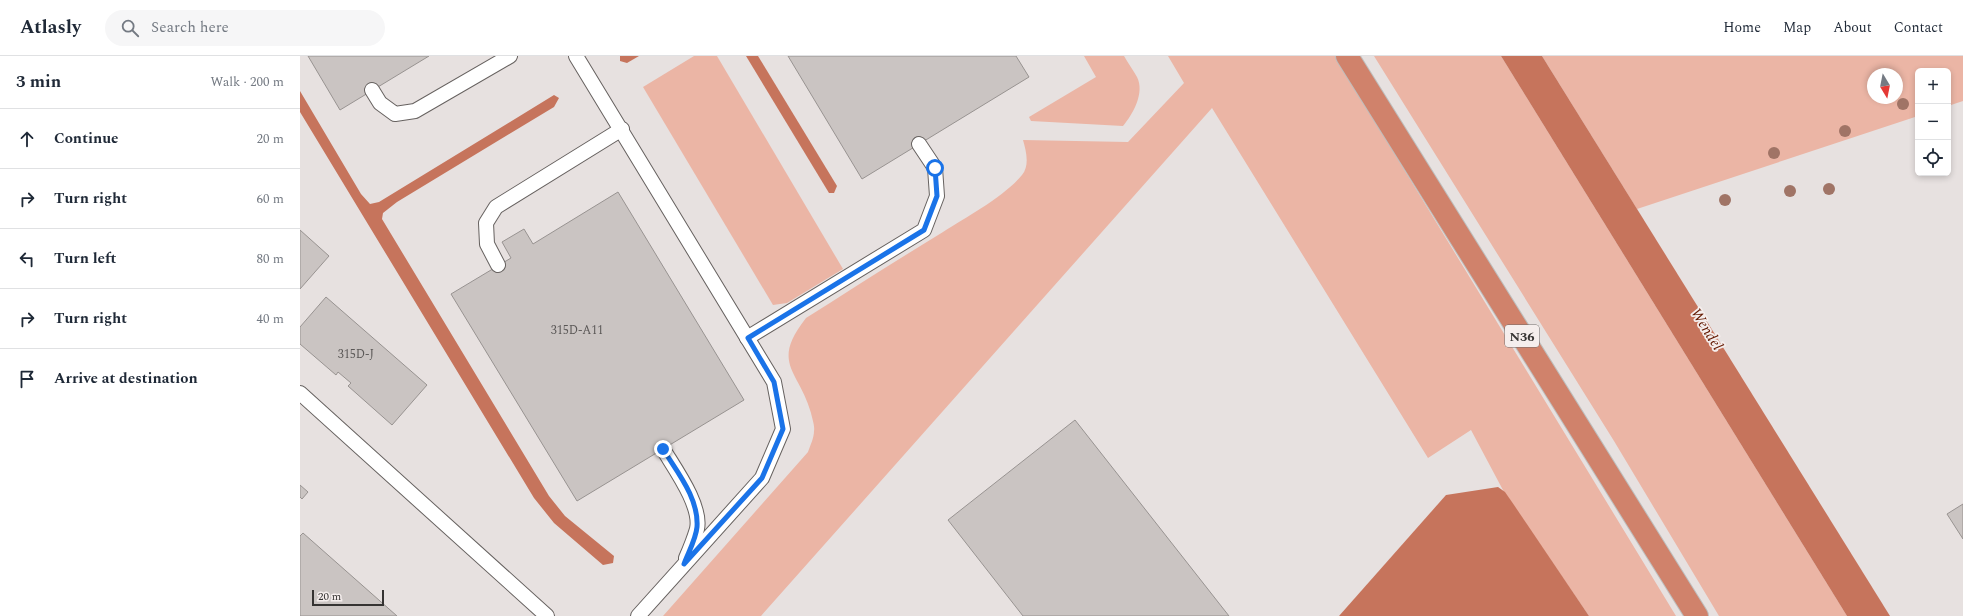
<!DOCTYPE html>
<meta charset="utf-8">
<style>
:root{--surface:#fff;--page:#f6f6f7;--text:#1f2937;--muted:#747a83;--line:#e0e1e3}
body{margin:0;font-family:Spectral,serif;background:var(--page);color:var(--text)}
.controls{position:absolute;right:12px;top:12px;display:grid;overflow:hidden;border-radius:6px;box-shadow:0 2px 6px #0003}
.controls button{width:36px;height:36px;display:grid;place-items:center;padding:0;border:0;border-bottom:1px solid var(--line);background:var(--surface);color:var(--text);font:20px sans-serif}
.compass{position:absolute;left:1567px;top:12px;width:36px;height:36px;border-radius:50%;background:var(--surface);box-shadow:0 2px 6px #0003;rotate:170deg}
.scale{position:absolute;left:12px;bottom:10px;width:72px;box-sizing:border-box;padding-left:4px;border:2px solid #353332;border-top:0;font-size:11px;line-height:14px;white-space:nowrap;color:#353332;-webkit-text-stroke:3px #f5eeed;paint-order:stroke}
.stop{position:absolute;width:12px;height:12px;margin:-9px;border:3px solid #1a73e8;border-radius:50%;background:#fff}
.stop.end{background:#1a73e8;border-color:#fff;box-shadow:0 1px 4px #0008}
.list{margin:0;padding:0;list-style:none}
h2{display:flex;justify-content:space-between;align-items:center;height:52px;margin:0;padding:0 16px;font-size:17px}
h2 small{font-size:13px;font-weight:400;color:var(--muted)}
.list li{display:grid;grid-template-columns:26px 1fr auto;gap:12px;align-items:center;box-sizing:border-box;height:60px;padding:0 16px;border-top:1px solid var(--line)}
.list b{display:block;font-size:15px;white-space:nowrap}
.list em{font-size:13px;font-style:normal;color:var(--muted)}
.icon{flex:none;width:22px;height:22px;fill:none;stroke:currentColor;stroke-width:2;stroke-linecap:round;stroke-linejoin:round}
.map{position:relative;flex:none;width:1663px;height:560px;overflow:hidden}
header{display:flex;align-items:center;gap:24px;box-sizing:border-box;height:56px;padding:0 20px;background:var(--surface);border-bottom:1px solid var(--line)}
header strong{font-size:19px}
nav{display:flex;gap:22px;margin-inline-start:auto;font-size:14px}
.search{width:280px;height:36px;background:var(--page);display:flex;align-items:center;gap:10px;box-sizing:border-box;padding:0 14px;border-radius:22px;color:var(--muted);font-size:15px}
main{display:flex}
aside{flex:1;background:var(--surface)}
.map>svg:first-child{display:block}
.green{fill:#ebb5a5;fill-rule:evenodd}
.water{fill:#c6745c}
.building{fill:#cac4c2;stroke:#989391}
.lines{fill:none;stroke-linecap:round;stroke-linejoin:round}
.lane-casing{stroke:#676260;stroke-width:16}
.highway-casing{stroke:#bebebd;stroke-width:24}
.lane{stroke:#fff;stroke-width:14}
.highway{stroke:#d0826b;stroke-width:22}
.tree{fill:#a07466}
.route{stroke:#1a73e8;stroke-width:5}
.labels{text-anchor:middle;stroke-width:3.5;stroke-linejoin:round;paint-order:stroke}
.number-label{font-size:12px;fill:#5a5756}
.shield{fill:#f5eeed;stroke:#6f6b6a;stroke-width:1}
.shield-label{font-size:13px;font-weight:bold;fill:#353332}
.water-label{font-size:15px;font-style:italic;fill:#631801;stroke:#f5eeed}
</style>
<header>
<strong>Atlasly</strong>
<div class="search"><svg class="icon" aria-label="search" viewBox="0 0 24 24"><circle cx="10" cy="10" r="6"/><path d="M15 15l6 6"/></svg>Search here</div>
<nav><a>Home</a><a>Map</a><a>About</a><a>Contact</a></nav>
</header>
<main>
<aside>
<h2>3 min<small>Walk · 200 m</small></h2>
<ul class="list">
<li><svg class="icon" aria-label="ahead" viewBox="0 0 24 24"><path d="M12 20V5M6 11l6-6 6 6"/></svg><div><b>Continue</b></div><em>20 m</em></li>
<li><svg class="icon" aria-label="right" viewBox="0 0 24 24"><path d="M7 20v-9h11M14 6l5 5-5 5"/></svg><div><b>Turn right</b></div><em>60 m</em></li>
<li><svg class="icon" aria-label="left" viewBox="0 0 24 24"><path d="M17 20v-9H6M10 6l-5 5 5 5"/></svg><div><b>Turn left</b></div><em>80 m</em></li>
<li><svg class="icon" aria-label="right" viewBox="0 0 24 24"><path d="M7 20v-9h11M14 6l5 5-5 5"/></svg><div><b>Turn right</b></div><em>40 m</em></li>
<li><svg class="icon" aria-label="arrive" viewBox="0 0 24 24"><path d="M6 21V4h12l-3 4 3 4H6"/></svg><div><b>Arrive at destination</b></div></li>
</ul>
</aside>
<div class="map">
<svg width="1663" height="560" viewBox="0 0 1663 560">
<rect width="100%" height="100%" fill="#e7e1e0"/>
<g class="green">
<polygon points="394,0 417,0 543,213 487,247 473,249 343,31"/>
<path d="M784,0H824C828,7 833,14 837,21C845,37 833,58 823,70L731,65L729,61L796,21Z"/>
<path d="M868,0H1035L1376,560H1289L1204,436L1171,374L1128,402L912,52L461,560H363L508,396C510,390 514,382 514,375C515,370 512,362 511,357C499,314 470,308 506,262C552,233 597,204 643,176C667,161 705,140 722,119C730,109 726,95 723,84L828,86L884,27Z"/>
<polygon points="1074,0 1201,0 1547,560 1419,560 1314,385"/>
<path d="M1242,0H1663V45L1648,50V15H1618V60L1337,153ZM1573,18H1597V42H1573Z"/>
</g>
<g class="water">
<polygon points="320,0 339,0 327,7 320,5"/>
<polygon points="446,0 458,0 537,130 534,137 529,137"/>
<polygon points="1201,0 1242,0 1590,560 1547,560"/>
<polygon points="0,35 61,138 70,148 79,146 254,39 259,42 254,51 97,146 83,157 82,163 249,440 265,460 314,500 313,507 303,509 254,467 234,442 0,56"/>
<polygon points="1198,431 1205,436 1214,449 1289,560 1039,560 1146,439"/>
</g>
<g class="building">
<polygon points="8,0 129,0 40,54"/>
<polygon points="488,0 716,0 729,21 562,123"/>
<polygon points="318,136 444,344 277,445 151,238 211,202 202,186 224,173 233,188"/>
<polygon points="0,174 29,200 0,233"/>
<polygon points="26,241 127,329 92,369 48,330 51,327 38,316 36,319 0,288 0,271"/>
<polygon points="775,364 929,560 723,560 648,464"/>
<polygon points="0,429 8,436 2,443 0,441"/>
<polygon points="1663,448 1663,483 1647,458"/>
<polygon points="3,477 97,560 0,560 0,480"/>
</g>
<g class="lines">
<g class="lane-casing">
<g id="lane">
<polyline points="276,0 474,326 483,373 462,422 338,560"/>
<polyline points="72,34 80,47 95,58 115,55 210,0"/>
<polyline points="198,209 187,188 186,167 196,151 322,73"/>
<polyline points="447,282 624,174 637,140 635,112 619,88"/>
<polyline points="0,337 247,560"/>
<path d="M363,393C375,413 402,450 397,473C394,483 390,493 386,502"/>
</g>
</g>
<g class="highway-casing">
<polyline id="highway" points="1047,0 1397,560"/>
</g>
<use href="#lane" class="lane"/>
<use href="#highway" class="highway"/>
</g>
<g class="tree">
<circle cx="1603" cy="48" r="6"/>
<circle cx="1545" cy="75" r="6"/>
<circle cx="1474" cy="97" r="6"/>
<circle cx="1529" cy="133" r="6"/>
<circle cx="1490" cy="135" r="6"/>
<circle cx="1425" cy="144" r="6"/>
</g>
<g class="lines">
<path class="route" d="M363,393C377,416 399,442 397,471C396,483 388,497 384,508L462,422L483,373L474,326L448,282L624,174L637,140L635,112"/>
</g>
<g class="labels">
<g class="number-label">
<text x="277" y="278">315D-A11</text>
<text x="56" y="302">315D-J</text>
</g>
<rect class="shield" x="1205" y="269" width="34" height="22" rx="3"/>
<g class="shield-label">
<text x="1222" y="285">N36</text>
</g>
<g class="water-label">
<text transform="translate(1407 273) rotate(58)" y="5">Wendel</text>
</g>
</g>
</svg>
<div class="controls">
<button>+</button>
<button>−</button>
<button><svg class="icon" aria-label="locate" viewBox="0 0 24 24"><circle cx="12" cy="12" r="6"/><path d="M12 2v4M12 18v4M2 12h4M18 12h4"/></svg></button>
</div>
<svg class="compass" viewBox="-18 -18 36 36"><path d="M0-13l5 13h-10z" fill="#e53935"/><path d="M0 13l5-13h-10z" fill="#747a83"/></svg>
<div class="scale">20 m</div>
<div class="stop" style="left:635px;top:112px"></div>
<div class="stop end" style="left:363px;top:393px"></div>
</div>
</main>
